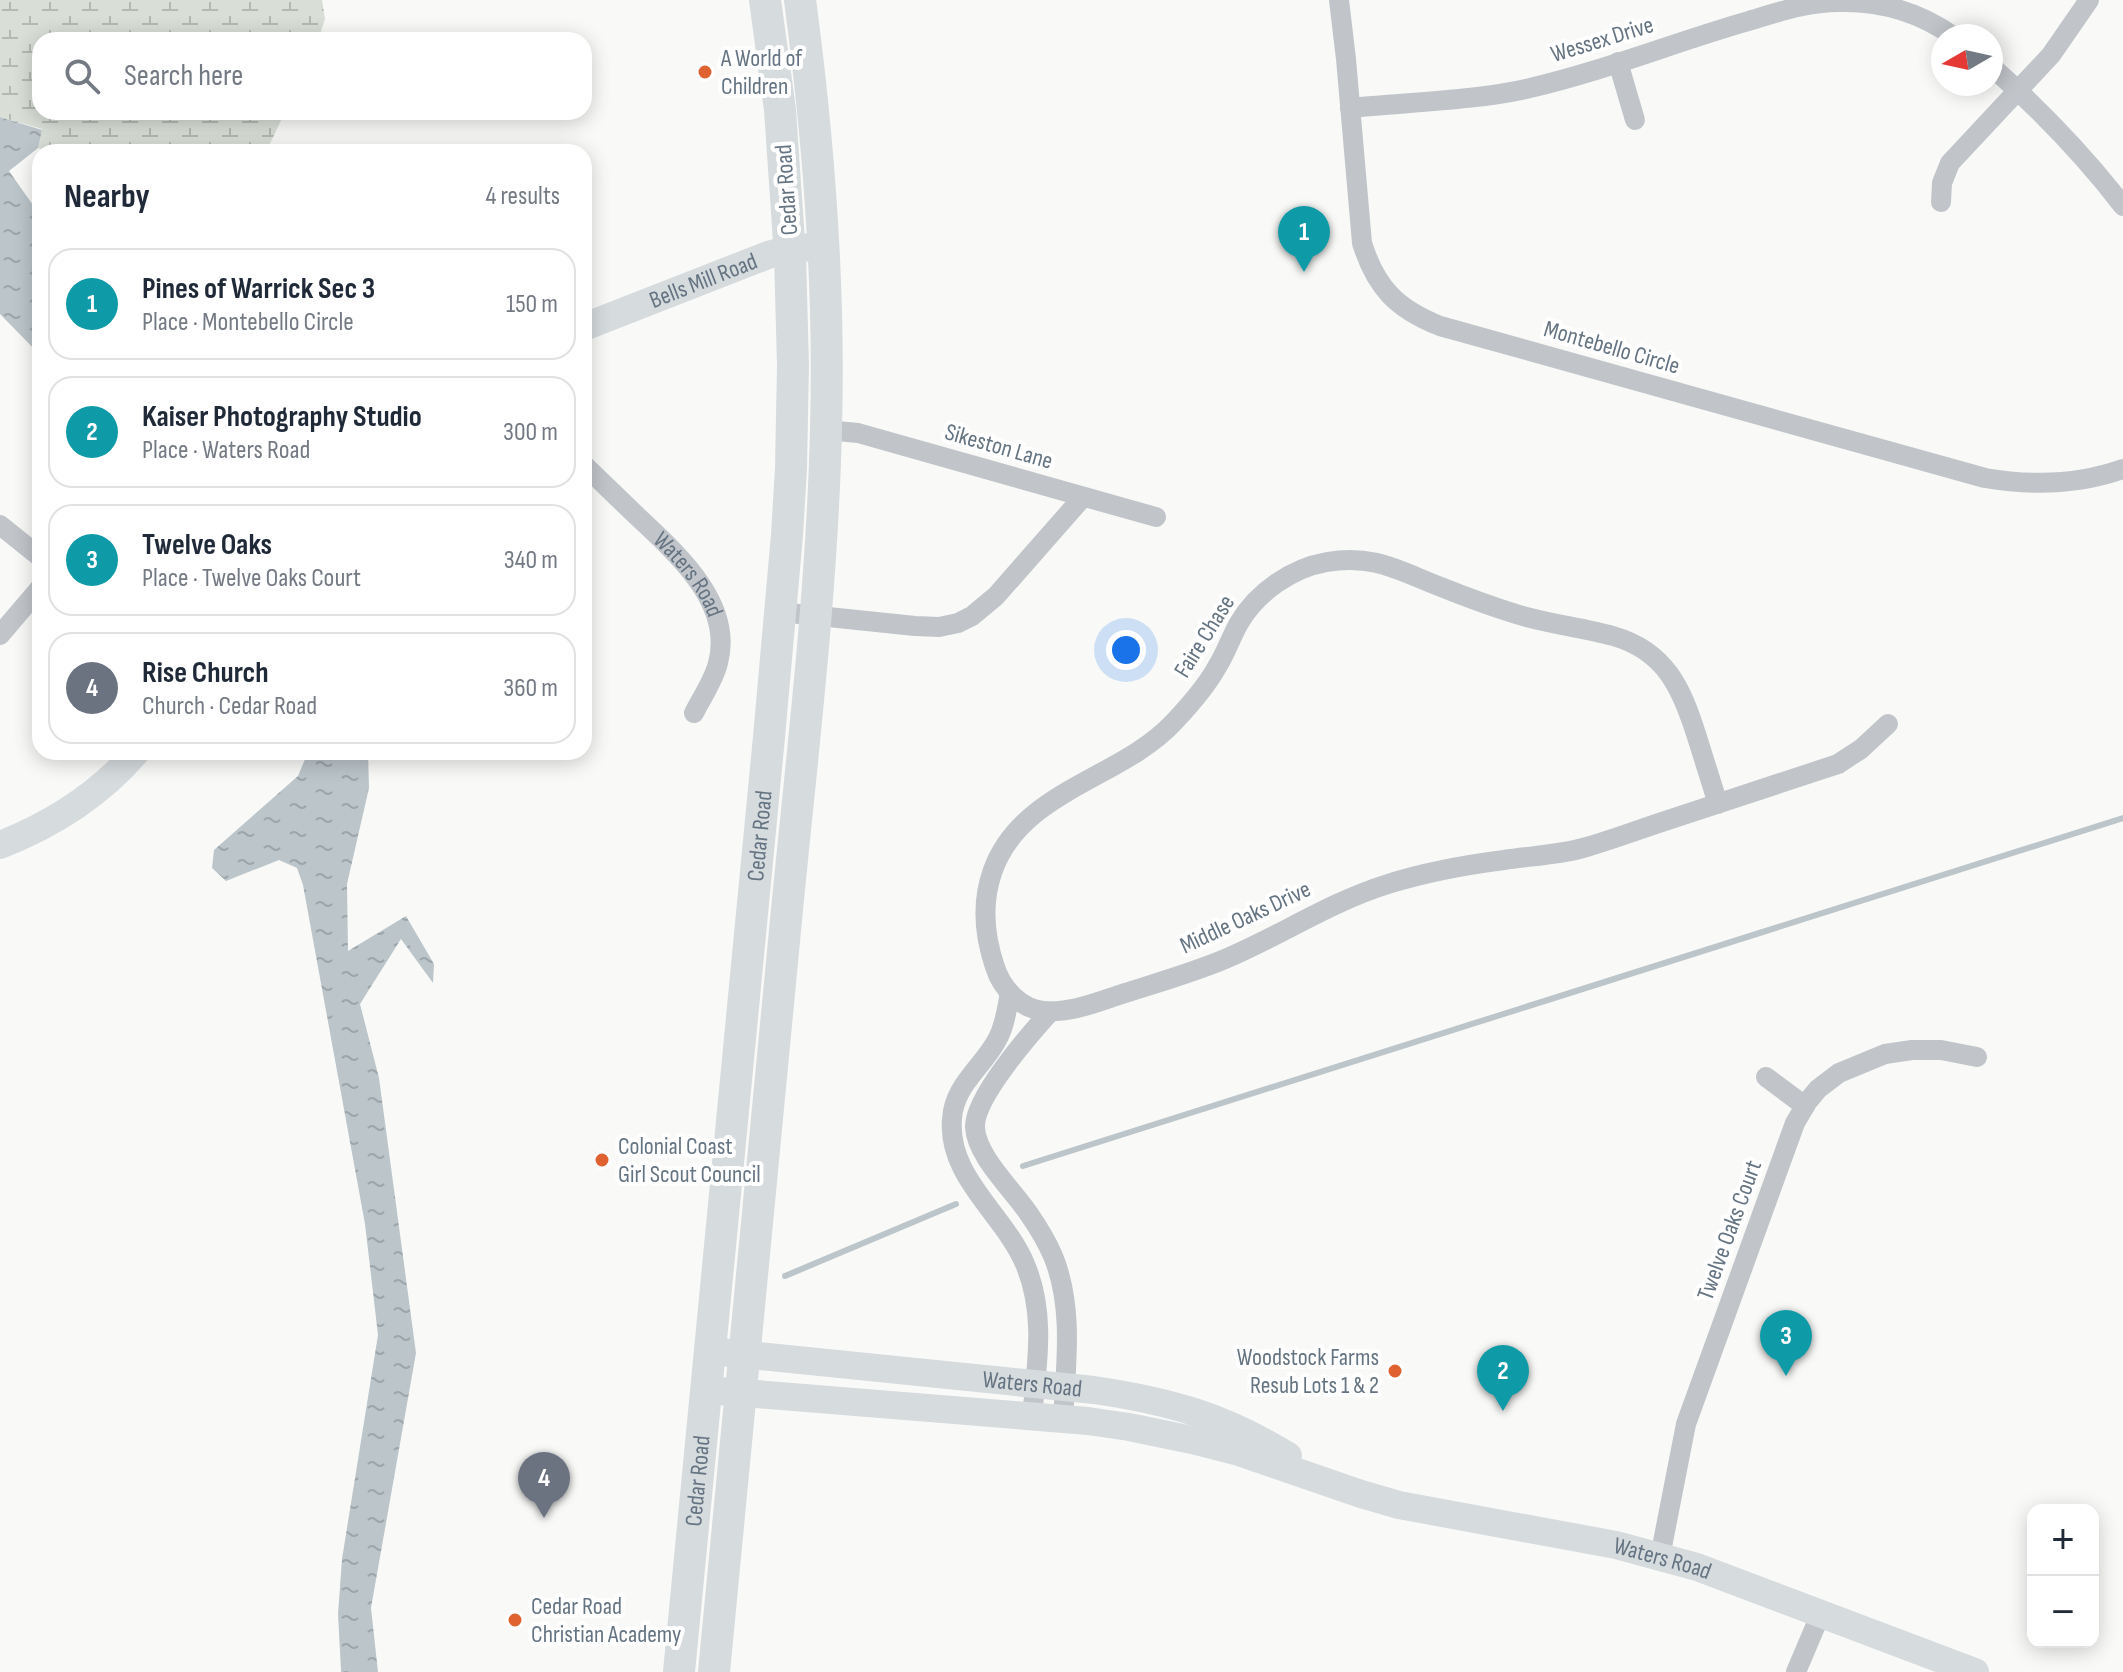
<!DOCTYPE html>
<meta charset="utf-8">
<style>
:root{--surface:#fff;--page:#f6f6f7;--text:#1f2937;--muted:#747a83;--line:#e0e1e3;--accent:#0f766e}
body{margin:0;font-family:"Sofia Sans Condensed",sans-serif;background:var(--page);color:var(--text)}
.controls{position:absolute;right:24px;bottom:24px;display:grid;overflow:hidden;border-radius:16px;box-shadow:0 4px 20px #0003}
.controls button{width:72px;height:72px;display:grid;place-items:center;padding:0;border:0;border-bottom:2px solid var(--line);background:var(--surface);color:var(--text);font:40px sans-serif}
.compass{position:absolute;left:1931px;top:24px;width:72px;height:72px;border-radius:50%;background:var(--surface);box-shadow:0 4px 20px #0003;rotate:261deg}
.you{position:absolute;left:1126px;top:650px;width:28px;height:28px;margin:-20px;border:6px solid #fff;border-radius:50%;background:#1a73e8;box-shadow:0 0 0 12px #1a73e833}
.badge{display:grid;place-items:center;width:52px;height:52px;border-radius:50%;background:var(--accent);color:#fff;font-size:26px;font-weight:700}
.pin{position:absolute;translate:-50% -66px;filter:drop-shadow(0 2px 4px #0008)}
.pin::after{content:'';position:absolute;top:42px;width:28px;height:24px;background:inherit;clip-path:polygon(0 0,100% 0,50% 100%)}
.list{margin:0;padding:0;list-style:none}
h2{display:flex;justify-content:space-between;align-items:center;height:104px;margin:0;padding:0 32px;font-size:34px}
h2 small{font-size:26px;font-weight:400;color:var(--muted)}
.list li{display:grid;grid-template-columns:52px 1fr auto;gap:24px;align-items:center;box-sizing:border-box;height:112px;margin:0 16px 16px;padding:0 16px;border:2px solid var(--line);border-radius:24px}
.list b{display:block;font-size:30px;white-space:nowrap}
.list p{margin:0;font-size:26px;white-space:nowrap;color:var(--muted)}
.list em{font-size:26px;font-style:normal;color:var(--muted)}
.icon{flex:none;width:44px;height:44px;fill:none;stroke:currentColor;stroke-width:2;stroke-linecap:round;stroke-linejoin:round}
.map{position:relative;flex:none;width:2123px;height:1672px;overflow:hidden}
.search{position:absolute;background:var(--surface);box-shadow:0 4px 20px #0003;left:32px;top:32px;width:560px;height:88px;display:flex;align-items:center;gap:20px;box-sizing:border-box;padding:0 28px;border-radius:24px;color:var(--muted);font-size:30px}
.panel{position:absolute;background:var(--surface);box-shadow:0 4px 20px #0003;left:32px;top:144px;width:560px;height:616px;border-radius:24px}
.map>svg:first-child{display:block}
.wetland{fill:url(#wetland-marsh)}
.water{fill:url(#water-ripples)}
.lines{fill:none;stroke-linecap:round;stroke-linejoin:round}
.stream{stroke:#bbc5ca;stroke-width:6}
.street{stroke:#c1c5ca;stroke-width:20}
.secondary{stroke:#d6dbde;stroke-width:28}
.primary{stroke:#d6dbde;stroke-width:32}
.poi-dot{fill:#e06231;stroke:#fff;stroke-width:3}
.labels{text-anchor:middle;stroke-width:8;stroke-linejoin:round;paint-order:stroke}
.street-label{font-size:24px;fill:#657482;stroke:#fff}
.poi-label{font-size:24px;fill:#657482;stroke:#fff;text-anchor:start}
</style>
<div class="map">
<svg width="2123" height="1672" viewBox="0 0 2123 1672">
<defs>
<pattern id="wetland-marsh" width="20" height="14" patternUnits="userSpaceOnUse" patternTransform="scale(2)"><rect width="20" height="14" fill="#d9ded7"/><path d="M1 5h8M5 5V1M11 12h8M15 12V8" fill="none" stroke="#b4b9b4"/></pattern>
<pattern id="water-ripples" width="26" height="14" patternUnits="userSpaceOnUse" patternTransform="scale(2)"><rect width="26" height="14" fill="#bbc5ca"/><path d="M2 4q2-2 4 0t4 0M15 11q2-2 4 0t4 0" fill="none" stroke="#9ca5a9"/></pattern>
</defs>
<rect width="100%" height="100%" fill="#f9faf8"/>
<polygon class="wetland" points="0,0 322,0 325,19 318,40 40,40 40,112 285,112 266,152 52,152 38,148 42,129 0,117"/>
<g class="water">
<polygon points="0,117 42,130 38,148 9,171 40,215 40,355 0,314"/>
<polygon points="308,752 368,752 369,788 347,884 348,951 406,916 434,964 433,983 401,939 360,1004 379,1078 416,1353 371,1608 378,1672 341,1672 341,1670 338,1614 342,1559 378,1335 365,1224 303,885 297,868 279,860 226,881 212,868 214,850 298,776"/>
</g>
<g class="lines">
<g class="stream">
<polyline points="1023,1166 2123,818"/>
<polyline points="785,1276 956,1204"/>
</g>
<g class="street">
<path d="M1339,0L1346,59L1362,243C1376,288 1397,309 1440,326L1985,478C2032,486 2078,485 2123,469"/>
<polyline points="1618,62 1635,120"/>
<path d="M1991,66C2039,109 2084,155 2123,206"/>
<path d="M1350,108C1408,102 1474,101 1530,88C1603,71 1673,43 1745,22C1776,13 1806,2 1839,2C1881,1 1919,12 1953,36"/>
<polyline points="1941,202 1942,183 1950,163 2051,55 2089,0"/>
<polyline points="826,430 858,433 1156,517"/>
<path id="s1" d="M584,465C602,482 620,500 638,517C676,553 734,603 718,663C714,680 702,697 694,713"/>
<polyline points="0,525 40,557"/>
<polyline points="780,612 915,626 939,627 958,623 972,616 996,596 1083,497"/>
<polyline points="0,635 40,588"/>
<path d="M1718,804C1711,782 1704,759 1697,737C1682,689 1666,651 1613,636C1581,627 1548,624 1516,614C1490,606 1466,597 1441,587C1399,571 1374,554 1327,562C1292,568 1257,592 1239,623C1231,637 1226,653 1217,667C1206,687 1190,705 1174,722C1121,779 1022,790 993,870C981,903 984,935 995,967C1002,989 1021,1009 1044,1011C1071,1013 1097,1002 1122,994C1156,983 1192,973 1225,959C1280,936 1330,902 1388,884C1426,872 1465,865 1504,860C1530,856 1558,855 1583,848C1612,840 1640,829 1668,820C1725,801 1782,783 1838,764L1861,749L1888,724"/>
<path d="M1010,993C1007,1008 1005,1026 997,1040C982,1068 954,1085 952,1119C947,1177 1004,1214 1025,1264C1046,1313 1037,1365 1032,1416"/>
<path d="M1050,1012C1030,1034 974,1098 975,1127C976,1156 1013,1190 1029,1214C1038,1227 1047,1242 1053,1256C1074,1307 1066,1365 1063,1419"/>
<polyline points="1766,1077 1805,1106"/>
<polyline points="1660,1557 1686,1424 1795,1123 1808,1101 1818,1089 1839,1073 1885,1054 1912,1050 1941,1050 1977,1057"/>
<polyline points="1796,1672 1821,1613"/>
</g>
<g class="secondary">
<path id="s2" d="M584,327L768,255L790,249L824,246"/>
<path d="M0,845C51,825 100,794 136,752"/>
<path id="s3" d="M710,1351L1094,1390C1169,1401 1223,1416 1288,1456"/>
<path id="s4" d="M719,1391L1088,1421L1129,1427L1192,1440L1239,1452L1361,1494L1399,1505L1616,1545L1697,1567L1975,1672"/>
</g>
<g class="primary">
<path id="s5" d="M679,1672L769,737L787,535L791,468L793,365L790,256L780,110L765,0"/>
<path d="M714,1672C737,1429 760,1185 784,941C800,771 822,600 826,429C830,285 819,142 800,0"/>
</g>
</g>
<g class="poi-dot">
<circle cx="705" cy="72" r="8"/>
<circle cx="602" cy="1160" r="8"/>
<circle cx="1395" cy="1371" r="8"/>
<circle cx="515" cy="1620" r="8"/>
</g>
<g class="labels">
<g class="street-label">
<text transform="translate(1602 39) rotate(-17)" y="8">Wessex Drive</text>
<text transform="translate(786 190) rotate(-94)" y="8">Cedar Road</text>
<text dy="8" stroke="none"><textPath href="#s2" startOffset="128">Bells Mill Road</textPath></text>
<text transform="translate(1612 347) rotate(16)" y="8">Montebello Circle</text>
<text transform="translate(999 446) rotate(16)" y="8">Sikeston Lane</text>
<text dy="8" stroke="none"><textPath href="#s1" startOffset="152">Waters Road</textPath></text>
<text transform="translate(1204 636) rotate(-58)" y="8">Faire Chase</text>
<text dy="8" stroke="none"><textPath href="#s5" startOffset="840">Cedar Road</textPath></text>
<text transform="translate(1245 917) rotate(-25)" y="8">Middle Oaks Drive</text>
<text transform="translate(1729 1230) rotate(-70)" y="8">Twelve Oaks Court</text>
<text dy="8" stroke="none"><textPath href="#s3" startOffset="324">Waters Road</textPath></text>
<text dy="8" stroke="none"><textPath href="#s5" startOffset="192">Cedar Road</textPath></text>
<text dy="8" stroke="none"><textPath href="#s4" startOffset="962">Waters Road</textPath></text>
</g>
<g class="poi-label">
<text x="721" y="66">A World of<tspan x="721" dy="28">Children</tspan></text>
<text x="618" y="1154">Colonial Coast<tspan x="618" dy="28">Girl Scout Council</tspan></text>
<text x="1379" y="1365" text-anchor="end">Woodstock Farms<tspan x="1379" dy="28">Resub Lots 1 &amp; 2</tspan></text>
<text x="531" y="1614">Cedar Road<tspan x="531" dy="28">Christian Academy</tspan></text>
</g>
</g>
</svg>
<div class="controls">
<button>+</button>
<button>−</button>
</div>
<svg class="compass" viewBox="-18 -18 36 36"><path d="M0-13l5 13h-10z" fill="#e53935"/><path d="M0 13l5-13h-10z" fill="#747a83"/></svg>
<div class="you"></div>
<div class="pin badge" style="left:1304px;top:272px;background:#0f9aa8">1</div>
<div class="pin badge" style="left:1503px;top:1411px;background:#0f9aa8">2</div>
<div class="pin badge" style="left:1786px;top:1376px;background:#0f9aa8">3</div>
<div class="pin badge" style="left:544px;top:1518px;background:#6b7280">4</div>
<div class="search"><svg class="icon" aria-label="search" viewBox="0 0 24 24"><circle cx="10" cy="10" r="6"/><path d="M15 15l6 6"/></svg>Search here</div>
<section class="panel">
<h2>Nearby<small>4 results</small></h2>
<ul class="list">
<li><span class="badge" style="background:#0f9aa8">1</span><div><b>Pines of Warrick Sec 3</b><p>Place · Montebello Circle</p></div><em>150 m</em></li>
<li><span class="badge" style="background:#0f9aa8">2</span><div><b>Kaiser Photography Studio</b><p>Place · Waters Road</p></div><em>300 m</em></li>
<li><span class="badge" style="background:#0f9aa8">3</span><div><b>Twelve Oaks</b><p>Place · Twelve Oaks Court</p></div><em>340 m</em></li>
<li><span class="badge" style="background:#6b7280">4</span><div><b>Rise Church</b><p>Church · Cedar Road</p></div><em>360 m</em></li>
</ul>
</section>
</div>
